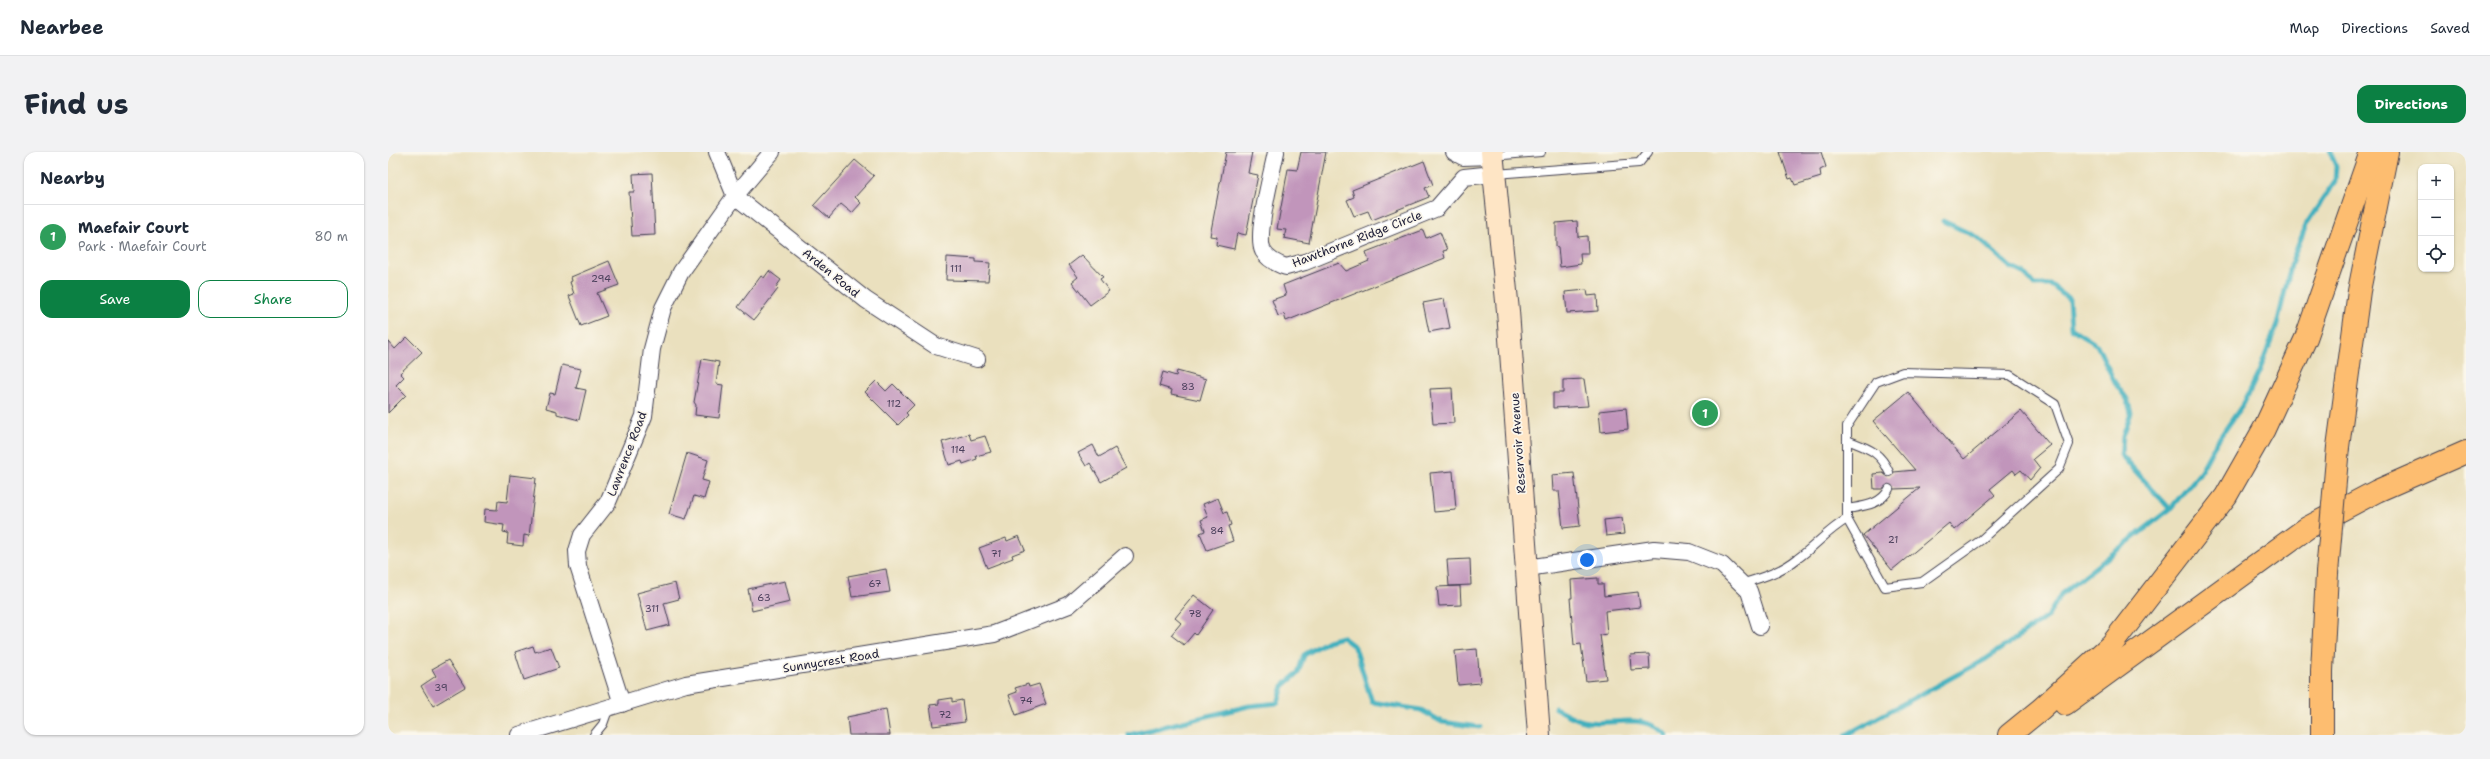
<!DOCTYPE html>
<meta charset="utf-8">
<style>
:root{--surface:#fff;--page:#f2f2f3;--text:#1f2937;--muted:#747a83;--line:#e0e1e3;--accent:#0b8043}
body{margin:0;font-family:"Shantell Sans",sans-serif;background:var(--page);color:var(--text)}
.controls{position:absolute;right:12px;top:12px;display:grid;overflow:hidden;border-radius:8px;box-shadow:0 1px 3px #0004}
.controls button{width:36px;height:36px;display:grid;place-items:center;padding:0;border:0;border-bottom:1px solid var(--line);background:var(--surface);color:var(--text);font:20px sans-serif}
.you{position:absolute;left:1199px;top:408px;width:14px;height:14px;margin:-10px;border:3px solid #fff;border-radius:50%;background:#1a73e8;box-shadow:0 0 0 6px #1a73e833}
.badge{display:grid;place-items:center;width:26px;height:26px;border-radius:50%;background:var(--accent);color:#fff;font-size:13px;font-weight:700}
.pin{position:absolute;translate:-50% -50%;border:2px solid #fff;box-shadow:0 1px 4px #0006}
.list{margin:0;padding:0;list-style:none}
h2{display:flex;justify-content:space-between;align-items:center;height:52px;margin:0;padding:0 16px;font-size:17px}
h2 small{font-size:13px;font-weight:400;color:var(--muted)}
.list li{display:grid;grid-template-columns:26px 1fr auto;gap:12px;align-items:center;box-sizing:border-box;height:64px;padding:0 16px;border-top:1px solid var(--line)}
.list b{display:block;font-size:15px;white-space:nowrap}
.list p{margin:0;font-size:13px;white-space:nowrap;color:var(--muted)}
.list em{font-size:13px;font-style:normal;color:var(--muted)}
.actions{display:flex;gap:8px;padding:12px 16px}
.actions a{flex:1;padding:9px 0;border:1px solid var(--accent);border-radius:12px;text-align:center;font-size:14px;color:var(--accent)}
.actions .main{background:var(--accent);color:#fff}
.icon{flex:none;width:22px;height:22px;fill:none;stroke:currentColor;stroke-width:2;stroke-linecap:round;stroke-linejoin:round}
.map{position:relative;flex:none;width:2078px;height:583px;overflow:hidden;border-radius:12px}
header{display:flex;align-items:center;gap:24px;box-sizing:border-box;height:56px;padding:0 20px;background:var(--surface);border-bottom:1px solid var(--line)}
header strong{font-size:19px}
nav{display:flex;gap:22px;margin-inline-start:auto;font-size:14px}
.intro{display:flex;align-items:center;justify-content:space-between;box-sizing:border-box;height:96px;padding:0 24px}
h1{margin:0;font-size:28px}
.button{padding:10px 18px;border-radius:12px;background:var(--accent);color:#fff;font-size:14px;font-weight:700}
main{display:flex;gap:24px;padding:0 24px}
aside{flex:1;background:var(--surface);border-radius:12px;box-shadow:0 1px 3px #0004}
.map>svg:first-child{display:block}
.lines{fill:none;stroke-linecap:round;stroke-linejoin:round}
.stream{stroke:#42b0be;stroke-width:5}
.building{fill:#c195bb}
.lane-casing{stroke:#403e4f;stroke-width:10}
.street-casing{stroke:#403e4f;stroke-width:18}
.secondary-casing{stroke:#403e4f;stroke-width:24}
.highway-casing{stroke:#403e4f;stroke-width:24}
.lane{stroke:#fff;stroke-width:8}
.street{stroke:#fff;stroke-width:16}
.secondary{stroke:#fee5c5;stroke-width:22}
.highway{stroke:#fdbd6f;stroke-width:22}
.highway-bridge-casing{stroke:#403e4f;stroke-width:24;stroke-linecap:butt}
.highway-bridge{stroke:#fdbd6f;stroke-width:22}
.labels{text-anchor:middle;stroke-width:3.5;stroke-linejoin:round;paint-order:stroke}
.number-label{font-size:10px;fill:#4a3f5b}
.street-label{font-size:12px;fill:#22223b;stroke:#fbf7ec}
</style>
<header>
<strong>Nearbee</strong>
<nav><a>Map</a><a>Directions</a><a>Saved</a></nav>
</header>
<div class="intro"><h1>Find us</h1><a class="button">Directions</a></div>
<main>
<aside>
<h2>Nearby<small></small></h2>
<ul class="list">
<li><span class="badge" style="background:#2e9e5b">1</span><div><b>Maefair Court</b><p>Park · Maefair Court</p></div><em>80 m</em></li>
</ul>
<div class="actions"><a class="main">Save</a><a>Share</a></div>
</aside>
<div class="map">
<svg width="2078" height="583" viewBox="0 0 2078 583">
<rect width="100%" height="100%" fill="#fbf7ec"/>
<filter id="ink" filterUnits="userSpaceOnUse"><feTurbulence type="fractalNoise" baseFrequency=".025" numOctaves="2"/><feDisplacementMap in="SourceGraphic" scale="8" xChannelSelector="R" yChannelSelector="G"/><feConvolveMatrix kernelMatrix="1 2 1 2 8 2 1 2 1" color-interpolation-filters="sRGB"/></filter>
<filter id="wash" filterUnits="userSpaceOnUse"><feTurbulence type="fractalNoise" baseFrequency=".012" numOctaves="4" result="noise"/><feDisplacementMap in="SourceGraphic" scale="16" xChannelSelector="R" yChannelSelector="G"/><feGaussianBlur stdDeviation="0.9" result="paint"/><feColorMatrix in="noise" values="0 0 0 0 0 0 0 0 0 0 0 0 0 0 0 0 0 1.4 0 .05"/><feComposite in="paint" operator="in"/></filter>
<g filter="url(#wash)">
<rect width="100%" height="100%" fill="#eae0be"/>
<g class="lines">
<g class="stream">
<polyline points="1555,69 1589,85 1622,115 1637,122 1646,133 1663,133 1681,147 1683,176 1709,193 1727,231 1739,247 1743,261 1735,284 1733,303 1782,357"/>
<path d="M1167,556C1177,561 1189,569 1200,570C1231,573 1253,560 1279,583"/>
<polyline points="741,583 861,554 890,551 895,534 910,521 916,503 940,489 954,485 967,495 984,550 1033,558 1054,570 1091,575"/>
<polyline points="1458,583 1598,507 1660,464 1673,442 1782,357 1811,322 1828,291 1856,251 1871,220 1889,173 1904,109 1919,71 1947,29 1948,14 1942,0"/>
</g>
</g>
<g id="blocks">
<g class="building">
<polygon points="838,0 864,0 860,21 870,23 858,83 849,81 846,97 828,93 829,85 822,84"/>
<polygon points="913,0 938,0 921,91 896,86 898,78 889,77 900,17 909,18"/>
<polygon points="1392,0 1433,0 1438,15 1432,18 1433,25 1407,33 1404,26 1401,27"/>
<polygon points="467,8 486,24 467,45 473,51 464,61 453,52 441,66 426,53"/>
<polygon points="1036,9 1045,33 1037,36 1041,45 984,68 980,59 966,64 959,48 966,45 964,38"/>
<polygon points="264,21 267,83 244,84 241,40 246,40 245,22"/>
<polygon points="1189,69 1190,85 1199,84 1200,102 1192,102 1193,112 1172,115 1170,95 1168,94 1168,71"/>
<polygon points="1035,78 1038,86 1052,80 1059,98 1055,99 1057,106 898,169 896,162 890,164 884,148 898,143 895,133 951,111 958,119 981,109 978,100"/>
<polygon points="694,103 715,125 712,127 721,139 702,153 684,130 690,125 681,113"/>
<polygon points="559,105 588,107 588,110 602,111 600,129 558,128"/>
<polygon points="221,109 231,133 209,141 219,164 193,174 181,144 186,142 182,130 184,129 183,125"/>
<polygon points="381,119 393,128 388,135 390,137 366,168 350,155 373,124 376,126"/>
<polygon points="1199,138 1200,144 1209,143 1210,159 1179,161 1177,140"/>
<polygon points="1056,147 1062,176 1041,180 1035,151"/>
<polygon points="19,185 34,200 12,221 16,225 8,233 18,243 0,261 0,189 7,197"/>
<polygon points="314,207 331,210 328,232 335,233 331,266 307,263 308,253 306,250"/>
<polygon points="174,213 193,217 188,236 198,238 191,268 169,262 169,259 158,256 162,241 167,242"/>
<polygon points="789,219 818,227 812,248 783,242 784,238 771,234 775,220 788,224"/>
<polygon points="1196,227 1200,254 1165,256 1165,241 1175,241 1175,228"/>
<polygon points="488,229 498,239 505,232 526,253 518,261 520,263 510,273 477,240"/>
<polygon points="1064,236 1066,271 1045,272 1042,237"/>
<polygon points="1520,240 1576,307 1633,259 1662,293 1645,307 1652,316 1642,328 1633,318 1628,322 1625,318 1602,337 1607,343 1566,378 1561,371 1504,418 1475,383 1532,336 1506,337 1501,332 1494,337 1486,337 1485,322 1495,321 1501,325 1506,320 1527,318 1485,269"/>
<polygon points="1238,256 1240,277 1213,280 1211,259"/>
<polygon points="581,282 583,288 597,284 603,300 588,304 589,307 575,312 574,309 561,313 554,290"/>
<polygon points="705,293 711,305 727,296 738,316 713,330 702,311 698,314 690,301"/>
<polygon points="299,301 320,308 314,328 321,330 316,347 306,344 298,367 281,362"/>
<polygon points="1065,319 1068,358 1046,360 1042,321"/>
<polygon points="1186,321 1192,374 1175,376 1171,339 1165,339 1164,323"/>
<polygon points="122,323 148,326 141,384 136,383 135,394 119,392 120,381 115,380 116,373 96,370 97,357 109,358 110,349 119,350"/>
<polygon points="830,346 836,361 839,360 843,373 840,374 845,389 819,398 812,381 817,379 813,368 820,365 815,352"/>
<polygon points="1234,366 1236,382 1218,384 1216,368"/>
<polygon points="631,384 637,398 624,403 625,406 599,416 591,396 618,386 619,389"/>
<polygon points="1082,407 1083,433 1061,434 1059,408"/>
<polygon points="498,417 502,440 464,445 460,424"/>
<polygon points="1210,426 1210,432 1215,432 1216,444 1250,440 1252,455 1217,459 1219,482 1212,483 1218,527 1198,529 1193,492 1186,493 1182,446 1184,446 1183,428"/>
<polygon points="397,429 402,450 364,459 360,437"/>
<polygon points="287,431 291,447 276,451 282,473 259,479 249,441"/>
<polygon points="1072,434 1073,453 1051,454 1049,435"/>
<polygon points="806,443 825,458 808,483 806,481 796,493 783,483 793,471 787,466"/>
<polygon points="145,494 147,500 163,495 171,516 136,528 127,500"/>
<polygon points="1089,497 1092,531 1070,533 1067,499"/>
<polygon points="1261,502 1262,517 1243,518 1242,503"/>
<polygon points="60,508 77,535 45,554 33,534 48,524 44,517"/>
<polygon points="640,532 641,535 651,532 658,552 628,563 621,543 629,540 627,536"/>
<polygon points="564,546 564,550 574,548 577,570 545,574 542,553 551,552 551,548"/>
<polygon points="498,557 502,583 461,583 459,565"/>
</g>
</g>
</g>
<g filter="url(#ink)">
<use href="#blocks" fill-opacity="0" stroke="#403e4f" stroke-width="1"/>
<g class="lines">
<g class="lane-casing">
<g id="lane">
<polyline points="1104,4 1153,0"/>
<polyline points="1107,22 1251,11 1260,0"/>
<polygon points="1515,220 1622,223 1667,252 1681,292 1671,317 1593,388 1534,430 1497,435 1459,367 1459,274 1488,230"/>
<path d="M1459,288C1479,296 1492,299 1501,320"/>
<path d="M1459,357C1475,354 1493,353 1501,337"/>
<path d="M1353,432C1372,426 1393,420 1409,407C1427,394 1440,378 1459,367"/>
<polyline points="206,583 215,572 220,558"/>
</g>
</g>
<g class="street-casing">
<g id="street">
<polyline points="329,0 347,44 478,148 548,194 589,207"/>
<path d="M888,0C884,21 867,83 875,99C880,108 889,112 898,115L917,110L1049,56L1076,25L1106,22"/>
<polyline points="1066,0 1075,5 1104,4"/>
<polyline points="1139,416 1266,397 1301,400 1334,413 1361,439 1372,474"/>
<polyline points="234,552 190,414 189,399 194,383 220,350 256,264 264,197 275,156 293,120 347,44 384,0"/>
<polyline points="131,583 298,532 606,482 681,453 737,404"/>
</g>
</g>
<g class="secondary-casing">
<polyline id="secondary" points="1104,0 1120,159 1151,583"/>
</g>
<g class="highway-casing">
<g id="highway">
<polyline points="1950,295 1971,139 1999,0"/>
<polyline points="1677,552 1919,376 1989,339 2078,300"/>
<polyline points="1621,583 1653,557 1724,492 1838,344 1876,277 1918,186 1983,0"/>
<polyline points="1934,583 1934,519 1939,421"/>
</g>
</g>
<use href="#lane" class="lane"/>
<use href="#street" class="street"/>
<use href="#secondary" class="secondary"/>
<use href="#highway" class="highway"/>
<g class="highway-bridge-casing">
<polyline id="highway-bridge" points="1939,421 1950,295"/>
</g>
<use href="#highway-bridge" class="highway-bridge"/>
</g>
</g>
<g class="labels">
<g class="number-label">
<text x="568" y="120">111</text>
<text x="213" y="130">294</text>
<text x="800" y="238">83</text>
<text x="506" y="255">112</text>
<text x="570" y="301">114</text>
<text x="829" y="382">84</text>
<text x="1505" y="391">21</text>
<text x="608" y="405">71</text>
<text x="487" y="435">67</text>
<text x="376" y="449">63</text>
<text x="264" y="460">311</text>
<text x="807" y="465">78</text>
<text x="53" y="539">39</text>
<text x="638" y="552">74</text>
<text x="557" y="566">72</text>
</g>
<g class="street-label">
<text transform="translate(969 87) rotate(-21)" y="4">Hawthorne Ridge Circle</text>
<text transform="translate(443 121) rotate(39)" y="4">Arden Road</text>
<text transform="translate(1130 291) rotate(-94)" y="4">Reservoir Avenue</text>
<text transform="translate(239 302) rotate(-69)" y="4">Lawrence Road</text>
<text transform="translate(443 509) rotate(-9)" y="4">Sunnycrest Road</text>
</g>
</g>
</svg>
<div class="controls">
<button>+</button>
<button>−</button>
<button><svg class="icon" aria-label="locate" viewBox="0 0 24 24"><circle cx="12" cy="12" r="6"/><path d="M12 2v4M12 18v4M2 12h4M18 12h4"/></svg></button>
</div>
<div class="you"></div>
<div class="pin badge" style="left:1317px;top:261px;background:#2e9e5b">1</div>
</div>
</main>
